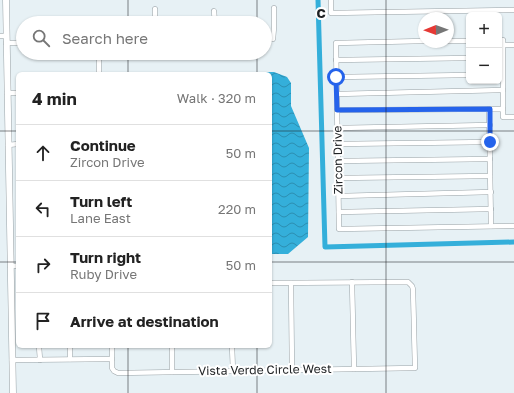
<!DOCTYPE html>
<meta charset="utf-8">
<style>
:root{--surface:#fff;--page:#f6f6f6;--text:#222;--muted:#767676;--line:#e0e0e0}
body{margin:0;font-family:"Golos Text",sans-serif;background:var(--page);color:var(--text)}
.controls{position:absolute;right:12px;top:12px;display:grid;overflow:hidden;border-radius:6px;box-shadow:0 1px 3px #0004}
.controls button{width:36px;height:36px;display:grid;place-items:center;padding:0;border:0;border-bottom:1px solid var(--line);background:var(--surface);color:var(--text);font:20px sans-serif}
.compass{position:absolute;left:418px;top:12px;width:36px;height:36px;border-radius:50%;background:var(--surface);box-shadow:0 1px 3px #0004;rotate:269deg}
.stop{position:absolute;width:12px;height:12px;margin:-9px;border:3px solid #2563eb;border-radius:50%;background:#fff}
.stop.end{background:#2563eb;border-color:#fff;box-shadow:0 1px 4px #0008}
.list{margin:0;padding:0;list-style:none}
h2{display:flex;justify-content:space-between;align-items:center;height:52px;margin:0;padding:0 16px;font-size:17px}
h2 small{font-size:13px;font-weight:400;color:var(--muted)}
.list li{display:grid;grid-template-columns:26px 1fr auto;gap:12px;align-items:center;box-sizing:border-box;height:56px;padding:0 16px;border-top:1px solid var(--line)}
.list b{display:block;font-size:15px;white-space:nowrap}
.list p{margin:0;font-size:13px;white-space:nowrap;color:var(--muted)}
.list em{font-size:13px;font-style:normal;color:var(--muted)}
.icon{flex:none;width:22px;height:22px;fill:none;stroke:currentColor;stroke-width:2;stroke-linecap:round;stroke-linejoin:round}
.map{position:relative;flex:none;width:514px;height:393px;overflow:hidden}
.search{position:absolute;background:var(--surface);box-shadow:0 1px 3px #0004;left:16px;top:16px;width:256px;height:44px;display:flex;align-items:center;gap:10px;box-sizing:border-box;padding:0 14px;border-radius:22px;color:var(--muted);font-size:15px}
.panel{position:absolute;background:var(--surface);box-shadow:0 1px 3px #0004;left:16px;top:72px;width:256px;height:276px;border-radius:6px}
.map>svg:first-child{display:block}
.water{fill:url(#water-waves)}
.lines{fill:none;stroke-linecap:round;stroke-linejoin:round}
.canal{stroke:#34afda;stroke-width:5}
.minor-casing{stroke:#99a2a6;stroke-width:5.5}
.major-casing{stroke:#99a2a6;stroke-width:7}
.minor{stroke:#fff;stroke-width:4.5}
.major{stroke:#fff;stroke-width:6}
.route{stroke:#2563eb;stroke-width:5}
.grid{fill:none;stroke:#202325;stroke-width:1;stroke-opacity:0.55}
.labels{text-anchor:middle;stroke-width:4;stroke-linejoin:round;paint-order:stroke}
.street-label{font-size:12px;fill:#202325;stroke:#fff}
.grid-label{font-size:13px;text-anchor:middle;font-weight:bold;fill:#202325;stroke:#fff;stroke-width:4;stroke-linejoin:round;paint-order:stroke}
</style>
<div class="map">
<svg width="514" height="393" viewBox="0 0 514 393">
<defs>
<pattern id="water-waves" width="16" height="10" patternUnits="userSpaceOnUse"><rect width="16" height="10" fill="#34afda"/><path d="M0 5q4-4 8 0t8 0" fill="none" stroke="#2c8eb1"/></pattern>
</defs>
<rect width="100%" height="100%" fill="#e7f1f5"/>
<polygon class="water" points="274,72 287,77 291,83 291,106 309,148 308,237 288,254 270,254 270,74 136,74"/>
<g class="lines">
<polyline class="canal" points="318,0 325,247 514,242"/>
<g class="minor-casing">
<g id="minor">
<polyline points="331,0 331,13 514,10"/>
<polyline points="155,9 155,23"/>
<polyline points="214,11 215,23"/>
<polyline points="0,36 6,36"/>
<polyline points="265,39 273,39 274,27 274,8"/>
<polyline points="499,40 503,40 503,109"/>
<polyline points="424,41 336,43 339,229 514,226"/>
<polyline points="448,41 469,41"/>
<polyline points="6,43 23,43"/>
<polyline points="503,45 514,45"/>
<polyline points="336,60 469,58"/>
<polyline points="99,74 99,53"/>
<polyline points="337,77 469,75"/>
<polyline points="7,93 18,93"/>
<polyline points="337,94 503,90"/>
<polyline points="489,109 491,226"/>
<polyline points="337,110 503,109 503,117 514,117"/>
<polyline points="337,128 490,125"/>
<polyline points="338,144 490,142"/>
<polyline points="8,145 18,144"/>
<polyline points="338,161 490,159"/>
<polyline points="338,178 490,176"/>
<polyline points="339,196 491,192"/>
<polyline points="339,212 491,209"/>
<polyline points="10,266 18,266"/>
<polyline points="352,282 354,369"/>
<polyline points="291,283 292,370"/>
<polyline points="39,346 40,360"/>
<polyline points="70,346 70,359"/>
<polyline points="112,346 112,368 114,371 118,373 415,368 413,289 412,286 408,282 270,283"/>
<polyline points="172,346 172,372"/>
<polyline points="232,346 233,371"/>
<polyline points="12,360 112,359"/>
</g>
</g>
<g class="major-casing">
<polyline id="major" points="6,0 13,393"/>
</g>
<use href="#minor" class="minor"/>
<use href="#major" class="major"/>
</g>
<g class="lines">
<polyline class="route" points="336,77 337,110 490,109 490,142"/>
</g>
<path class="grid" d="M128,0V23M257,0V23M386,0V393M128,53V74M257,53V74M0,131H18M270,131H514M0,262H18M270,262H514M128,346V393M257,346V393"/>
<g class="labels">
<g class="street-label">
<text transform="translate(338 160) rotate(-91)" y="4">Zircon Drive</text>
<text transform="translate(265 370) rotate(-1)" y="4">Vista Verde Circle West</text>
</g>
</g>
<g class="grid-label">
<text x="321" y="18">C</text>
</g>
</svg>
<div class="controls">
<button>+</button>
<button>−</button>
</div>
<svg class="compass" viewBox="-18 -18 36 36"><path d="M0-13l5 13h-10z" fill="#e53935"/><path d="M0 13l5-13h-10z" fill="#767676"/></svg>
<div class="stop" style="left:336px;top:77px"></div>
<div class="stop end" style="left:490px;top:142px"></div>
<div class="search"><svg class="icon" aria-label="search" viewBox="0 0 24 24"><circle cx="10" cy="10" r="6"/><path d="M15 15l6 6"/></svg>Search here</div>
<section class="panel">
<h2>4 min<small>Walk · 320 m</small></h2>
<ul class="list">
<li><svg class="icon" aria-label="ahead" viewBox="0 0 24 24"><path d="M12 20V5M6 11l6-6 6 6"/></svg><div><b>Continue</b><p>Zircon Drive</p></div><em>50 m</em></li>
<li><svg class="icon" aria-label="left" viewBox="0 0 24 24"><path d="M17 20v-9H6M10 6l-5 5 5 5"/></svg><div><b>Turn left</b><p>Lane East</p></div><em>220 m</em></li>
<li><svg class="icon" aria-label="right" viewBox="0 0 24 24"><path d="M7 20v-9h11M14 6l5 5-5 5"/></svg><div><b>Turn right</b><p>Ruby Drive</p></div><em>50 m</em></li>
<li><svg class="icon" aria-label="arrive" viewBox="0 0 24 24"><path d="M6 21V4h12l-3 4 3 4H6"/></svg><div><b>Arrive at destination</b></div></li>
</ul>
</section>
</div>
